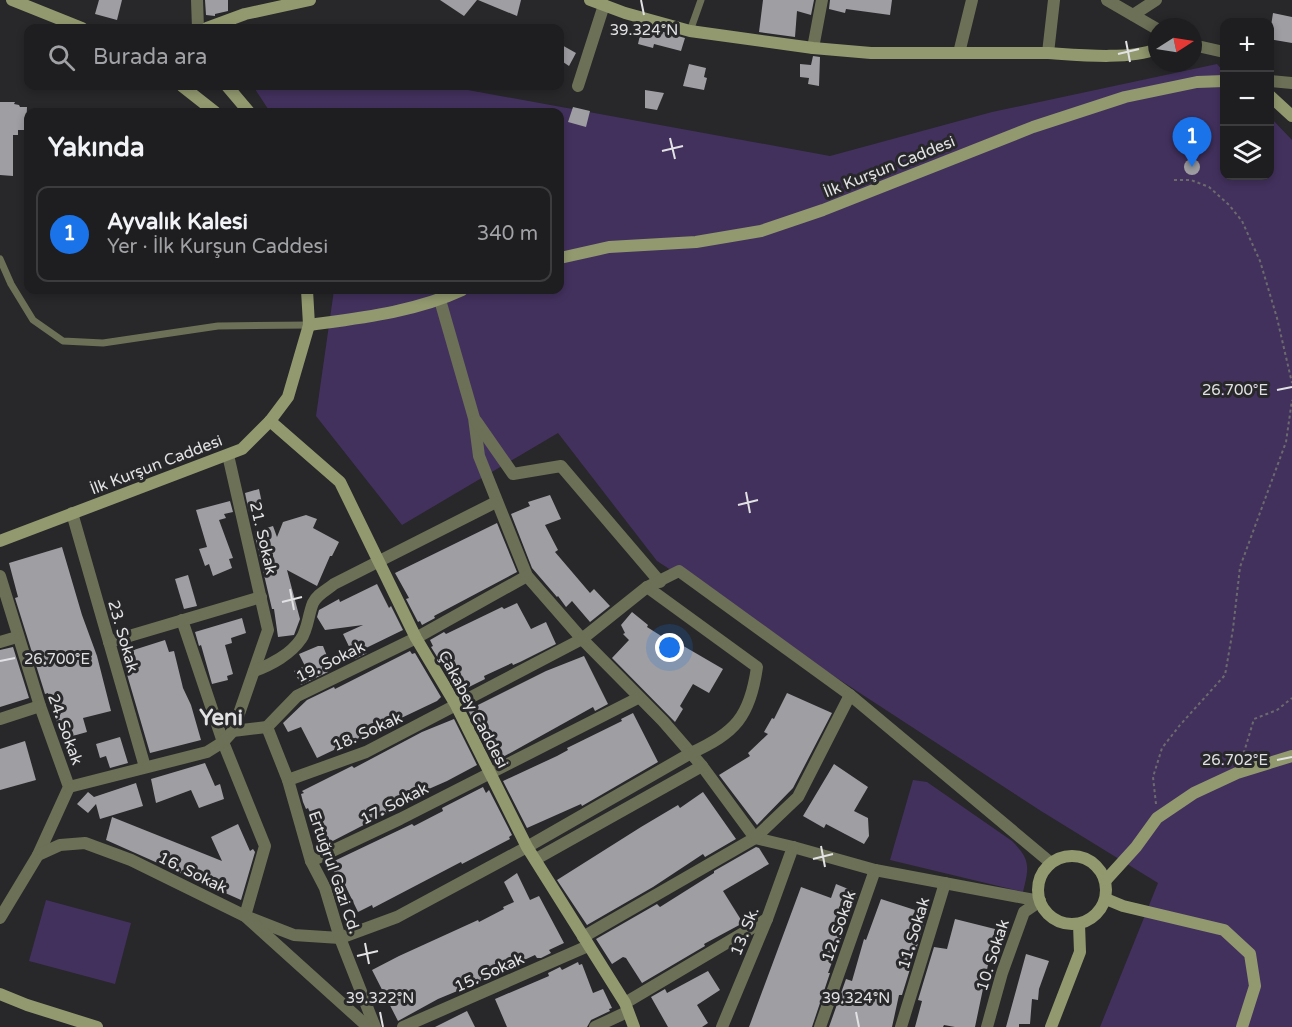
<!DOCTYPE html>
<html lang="tr">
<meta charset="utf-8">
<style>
:root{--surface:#1e1d20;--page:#2b2a2d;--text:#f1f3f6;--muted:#a1a2a5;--line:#3c3b3e;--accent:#1a73e8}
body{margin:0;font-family:"Varela Round",sans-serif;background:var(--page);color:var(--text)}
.controls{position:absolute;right:18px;top:18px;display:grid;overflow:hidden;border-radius:12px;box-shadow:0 3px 9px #0003}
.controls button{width:54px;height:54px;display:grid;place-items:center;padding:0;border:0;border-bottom:2px solid var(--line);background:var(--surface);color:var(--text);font:30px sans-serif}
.compass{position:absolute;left:1148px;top:18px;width:54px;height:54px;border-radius:50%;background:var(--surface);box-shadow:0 3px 9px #0003;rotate:78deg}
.you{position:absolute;left:670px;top:648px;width:21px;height:21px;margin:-15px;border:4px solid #fff;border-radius:50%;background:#1a73e8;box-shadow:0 0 0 9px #1a73e833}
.badge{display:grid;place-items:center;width:39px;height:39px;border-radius:50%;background:var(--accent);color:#fff;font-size:20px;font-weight:700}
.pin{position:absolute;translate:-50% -50px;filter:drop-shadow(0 2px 3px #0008)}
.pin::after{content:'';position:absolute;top:32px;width:21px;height:18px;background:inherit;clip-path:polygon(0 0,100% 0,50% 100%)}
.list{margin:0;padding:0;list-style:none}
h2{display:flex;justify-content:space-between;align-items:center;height:78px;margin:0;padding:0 24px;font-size:26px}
h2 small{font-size:20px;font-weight:400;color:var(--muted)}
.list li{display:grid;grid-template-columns:39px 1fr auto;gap:18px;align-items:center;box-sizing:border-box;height:96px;margin:0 12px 12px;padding:0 12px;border:2px solid var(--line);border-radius:12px}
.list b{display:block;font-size:22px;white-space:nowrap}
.list p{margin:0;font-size:20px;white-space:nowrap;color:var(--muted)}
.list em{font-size:20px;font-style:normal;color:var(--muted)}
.icon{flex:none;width:33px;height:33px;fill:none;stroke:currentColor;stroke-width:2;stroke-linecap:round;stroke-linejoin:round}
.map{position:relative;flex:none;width:1292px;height:1027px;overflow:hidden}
.search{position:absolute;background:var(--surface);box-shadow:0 3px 9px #0003;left:24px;top:24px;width:540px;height:66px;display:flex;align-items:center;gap:15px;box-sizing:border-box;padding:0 21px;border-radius:12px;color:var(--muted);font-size:22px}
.panel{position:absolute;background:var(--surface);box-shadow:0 3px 9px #0003;left:24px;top:108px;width:540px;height:186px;border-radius:12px}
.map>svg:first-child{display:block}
.green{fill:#42315d}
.building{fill:#9f9ea3}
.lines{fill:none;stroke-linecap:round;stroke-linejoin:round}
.path{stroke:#6b6b6d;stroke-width:2;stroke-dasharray:3 3;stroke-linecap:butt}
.lane{stroke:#6c7056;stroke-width:7}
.street{stroke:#6c7056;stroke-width:12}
.secondary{stroke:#92996f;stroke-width:12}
.ticks{fill:none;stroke:#e2e2e4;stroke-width:2}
.labels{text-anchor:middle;stroke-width:6;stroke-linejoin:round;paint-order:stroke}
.street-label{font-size:16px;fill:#e2e2e4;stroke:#28272a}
.district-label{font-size:22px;font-weight:bold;fill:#e2e2e4;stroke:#28272a}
.ticks-label{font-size:15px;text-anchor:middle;fill:#e2e2e4;stroke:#28272a;stroke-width:6;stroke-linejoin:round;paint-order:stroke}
</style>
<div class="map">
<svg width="1292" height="1027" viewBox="0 0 1292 1027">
<rect width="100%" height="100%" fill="#28272a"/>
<g class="green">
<polygon points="1217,64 1224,72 1224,176 1270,176 1270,117 1292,140 1292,1027 1100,1027 1158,883 1041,811 657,561 558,433 402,525 316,416 334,290 560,290 560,112 270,112 253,86 446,86 830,156 992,112"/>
<path d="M913,780L927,782L1012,841C1031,860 1029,867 1023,892L890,860Z"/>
<polygon points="46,900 131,923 115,984 29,961"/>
</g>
<g class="building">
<polygon points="99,0 122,0 117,20 95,14"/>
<polygon points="205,0 228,0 228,11 215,14 215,16 206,15"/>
<polygon points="440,0 477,0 464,16"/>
<polygon points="478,0 521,0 517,16"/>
<polygon points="763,0 814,0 811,15 797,11 795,37 759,32"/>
<polygon points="830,0 892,0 890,15 846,9 845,13 829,9"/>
<polygon points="1273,13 1292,17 1292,43 1269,39"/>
<polygon points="642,26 685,38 681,51 654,44 653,48 638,44"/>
<polygon points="560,44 576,53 569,66 560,60"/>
<polygon points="813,56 820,57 819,86 808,84 809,78 800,77 800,64 811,65"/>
<polygon points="689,64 706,68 704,77 707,78 704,90 683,86"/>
<polygon points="645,90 664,93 657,110 645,108"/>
<polygon points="0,102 15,102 14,104 19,105 20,107 27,107 26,130 18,130 18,135 13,135 13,176 0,175"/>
<polygon points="573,107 590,111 586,127 568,122"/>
<circle cx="1192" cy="167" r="8"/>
<polygon points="259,489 263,508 249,512 245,493"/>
<polygon points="550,495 561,519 545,525 558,550 555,552 590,593 594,589 610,606 590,622 572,601 566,607 558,596 557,597 532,568 511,514 530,506 528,502"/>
<polygon points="230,501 233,512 224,514 226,518 219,520 233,558 229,559 232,568 213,576 209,564 205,566 199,549 207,547 196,510"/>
<polygon points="306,515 317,519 313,528 339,542 332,556 330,556 317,586 287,570 300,619 294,635 278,637 274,609 272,609 254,532 273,526 277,537 283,522"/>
<polygon points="497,523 517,572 434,616 435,618 422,625 420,621 418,622 406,599 409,598 395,573"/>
<polygon points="62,547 82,615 97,656 111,711 83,718 87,732 62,739 48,693 45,694 15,598 18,597 9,563"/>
<polygon points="188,575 197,606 184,609 175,579"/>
<polygon points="377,584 389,608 391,606 403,630 366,648 367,653 355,659 343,634 363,625 325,630 317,617 319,610 339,599 340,602"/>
<polygon points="517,603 531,629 546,622 556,644 520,662 513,665 512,663 484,676 485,679 459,692 431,647 433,646 430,640 444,632 446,634 502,607 504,609"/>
<polygon points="632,612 648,625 647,627 666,639 668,637 723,669 709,693 693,684 680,706 683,709 675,722 612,658 629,640 623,634 625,633 621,625"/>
<polygon points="242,618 246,633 231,638 232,643 225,645 233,674 227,676 228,680 212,684 201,645 199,646 195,632"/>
<polygon points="165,640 169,652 174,651 183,688 191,705 201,740 150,753 121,654"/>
<polygon points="318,646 323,646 327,656 322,658 328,672 301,685 294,671 305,666 299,654"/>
<polygon points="13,647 29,698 0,707 0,650"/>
<polygon points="410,651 412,654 415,653 441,697 437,701 317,758 301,727 288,732 283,723 307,700 334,687 335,689"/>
<polygon points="584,656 608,704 595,711 593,707 494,762 468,710 546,671"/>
<polygon points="787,693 832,713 793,788 757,825 719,775 750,756 748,753 768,734 764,732 772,718 774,719"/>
<polygon points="633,713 658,762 582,806 581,804 527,828 503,781 557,756 568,750 567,748 622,721 621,719"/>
<polygon points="454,719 477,765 447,781 415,795 416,798 325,845 308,808 306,809 303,802 301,794 304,793 302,791 352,766 354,768 422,732"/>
<polygon points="120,737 128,763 110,768 106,756 100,758 96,744"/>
<polygon points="25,741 36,780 0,790 0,749"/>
<polygon points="205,763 215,786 220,784 224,799 199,808 191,790 156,803 151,779"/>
<polygon points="834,764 868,787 854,811 868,818 869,836 864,844 826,824 824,828 803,816"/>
<polygon points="136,783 143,806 100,819 96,804 88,813 77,804 88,792 94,797"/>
<polygon points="483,787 486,793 489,790 512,835 509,837 510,839 462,864 461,862 373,908 372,905 358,912 344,883 340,885 330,863 412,824 414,826 443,811 442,808"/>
<polygon points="703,792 736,839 705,857 703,854 653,887 587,925 557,880 641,827 678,805 680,808"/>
<polygon points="112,817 222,861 211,837 238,824 250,851 253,849 255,852 241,900 106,840"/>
<polygon points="756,847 759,848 769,864 723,891 743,923 704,944 705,946 642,983 626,958 623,957 612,964 596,939 657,904 660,907 714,873 714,871"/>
<polygon points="517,873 530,900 539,896 564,943 549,950 551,953 541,958 537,958 535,955 509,967 491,977 438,999 398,1021 372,970 399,956 478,920 479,922 504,909 503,907 514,902 504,882"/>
<polygon points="836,884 858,893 828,973 830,973 812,1027 749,1027 801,887 831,898"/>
<polygon points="881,899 915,910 916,908 928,911 902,995 899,995 892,1027 829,1027 846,979 852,981 864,939 866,940"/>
<polygon points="955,919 999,930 996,941 993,941 975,1027 955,1027 944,1025 943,1027 915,1027 922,1001 918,1000 934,947 947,949"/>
<polygon points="1026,954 1049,961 1039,989 1038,1000 1032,999 1030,1024 1019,1024 1019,1027 1006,1027"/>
<polygon points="578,962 579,965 582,964 593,993 603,989 612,1008 609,1009 610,1011 591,1020 587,1027 507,1027 495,999 549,976 548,973 560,967 562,970"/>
<polygon points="708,971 720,990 697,1005 708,1023 702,1027 668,1027 651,997 665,989 667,993"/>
<polygon points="467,1011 475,1027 435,1027"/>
</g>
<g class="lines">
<g class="path">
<polyline points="1174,180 1191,180 1209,187 1229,205 1242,221 1260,261 1277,318 1292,383"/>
<polyline points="1242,759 1254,719 1277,710 1292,698"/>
<polyline points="1156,804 1153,777 1162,748 1180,725 1225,675 1233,629 1240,567 1286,442 1292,400"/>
</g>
<g class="lane">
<polyline points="690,31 701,0"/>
<polyline points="0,259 11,284 33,320 63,341 103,343 218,326 309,325"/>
</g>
<g class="street">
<polyline points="197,0 198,28"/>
<polyline points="1107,0 1157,29"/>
<polyline points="1133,15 1156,0"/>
<polyline points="1193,45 1224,52"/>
<polyline points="813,48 822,0"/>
<polyline points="959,53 972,0"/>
<polyline points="1048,53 1054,0"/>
<polyline points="1270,81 1292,83"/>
<polyline points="578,86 604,5"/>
<polyline points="440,300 474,418 479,456 527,576 582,639 663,721 702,766 755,838 793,847 875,870 1040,901"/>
<polyline points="476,421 513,474 561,466 660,582"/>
<polyline points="228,455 268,630 233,731"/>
<polyline points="72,513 145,767"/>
<polyline points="0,576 40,706 69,787 38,855"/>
<path d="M182,620L223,742L265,846L245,916L294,935L340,938L397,917L527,847L691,753C735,733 750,717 757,667L647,587"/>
<polyline points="0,642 17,637"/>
<polyline points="109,642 261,597"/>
<path d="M254,671C271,665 291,654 301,639C308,629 308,615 313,603C317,594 327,590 334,584L496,502"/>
<polyline points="0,719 40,706"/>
<polyline points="267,727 288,780 311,861 325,888 340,938 375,1027"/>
<polyline points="267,727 297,696 416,638 527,576"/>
<polyline points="288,780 366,752 582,639 647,587 679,571 850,695 1051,863"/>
<polyline points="69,787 207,752 223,742 233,731 267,727"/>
<polyline points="536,859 702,766"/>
<polyline points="311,861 400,819 638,698"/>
<polyline points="0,918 38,855 60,845 85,843 131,860 245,916 368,1027"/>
<polyline points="583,937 755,838 798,797 850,695"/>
<polyline points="625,1003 767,919"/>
<polyline points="403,1027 588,946"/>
<polyline points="595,1027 627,1012"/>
<polyline points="722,1027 767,919 793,847"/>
<polyline points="820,1027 875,870"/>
<polyline points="901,1027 945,883"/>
<polyline points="987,1027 1002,973 1024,912 1040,901"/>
</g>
<g class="secondary">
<polyline points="12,0 82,28"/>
<path d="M590,0L625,13L690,31L813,48L871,53H1048C1079,55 1128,60 1157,49"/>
<polyline points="207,28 245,14 310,0"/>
<polyline points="182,86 215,112"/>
<polyline points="227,86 249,112"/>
<polyline points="1270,96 1292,116"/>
<polyline points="560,258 609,247 696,242 761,231 823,210 1033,127 1125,97 1197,82 1224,81"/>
<path d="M309,325C360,318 415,312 462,290"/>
<polyline points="270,421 340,482 416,638 456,705 527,847 625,1003 634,1027"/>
<polyline points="0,541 242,449 270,421 288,397 309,325 307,290"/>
<circle cx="1072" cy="890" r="34"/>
<polyline points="1106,880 1136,847 1157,818 1194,793 1237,773 1292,756"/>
<polyline points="1106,899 1123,906 1224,930 1250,954 1255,986 1242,1027"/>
<polyline points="0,994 27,1005 97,1027"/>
<polyline points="1051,1027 1080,952 1079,924"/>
</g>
</g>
<path class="ticks" d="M641,0L644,15M1126,41L1130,62M1118,54L1139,49M670,138L675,159M662,151L683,146M1277,390L1292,387M746,492L750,513M738,505L758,500M290,589L294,610M282,602L302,597M0,661L15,658M1277,760L1292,757M821,846L825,867M813,859L833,854M365,943L369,964M357,956L378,951M380,1012L383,1027M856,1012L859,1027"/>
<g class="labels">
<g class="street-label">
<text transform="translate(889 166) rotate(-22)" y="6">İlk Kurşun Caddesi</text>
<text transform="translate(156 464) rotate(-21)" y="6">İlk Kurşun Caddesi</text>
<text transform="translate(264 538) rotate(77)" y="6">21. Sokak</text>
<text transform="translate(124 636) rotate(74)" y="6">23. Sokak</text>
<text transform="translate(330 661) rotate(-26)" y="6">19. Sokak</text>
<text transform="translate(474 709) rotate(62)" y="6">Çakabey Caddesi</text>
<text transform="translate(66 729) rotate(70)" y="6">24. Sokak</text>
<text transform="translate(367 731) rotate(-24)" y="6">18. Sokak</text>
<text transform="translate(394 803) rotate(-27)" y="6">17. Sokak</text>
<text transform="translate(193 872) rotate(26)" y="6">16. Sokak</text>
<text transform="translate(335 872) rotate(71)" y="6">Ertuğrul Gazi Cd.</text>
<text transform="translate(838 926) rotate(-71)" y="6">12. Sokak</text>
<text transform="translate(744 931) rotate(-68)" y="6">13. Sk.</text>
<text transform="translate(913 933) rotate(-73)" y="6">11. Sokak</text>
<text transform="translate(992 955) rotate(-72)" y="6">10. Sokak</text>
<text transform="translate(489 972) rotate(-24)" y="6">15. Sokak</text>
</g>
<g class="district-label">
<text x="221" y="725">Yeni</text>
</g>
</g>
<g class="ticks-label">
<text x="644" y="35">39.324°N</text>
<text x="1235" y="395">26.700°E</text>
<text x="57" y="664">26.700°E</text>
<text x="1235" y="765">26.702°E</text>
<text x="380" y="1003">39.322°N</text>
<text x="856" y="1003">39.324°N</text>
</g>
</svg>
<div class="controls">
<button>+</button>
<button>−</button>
<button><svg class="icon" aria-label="layers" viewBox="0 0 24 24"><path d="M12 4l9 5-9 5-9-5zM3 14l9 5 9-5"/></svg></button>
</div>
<svg class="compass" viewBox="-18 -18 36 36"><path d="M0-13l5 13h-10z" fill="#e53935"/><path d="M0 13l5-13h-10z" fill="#a1a2a5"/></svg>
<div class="you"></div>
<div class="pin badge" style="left:1192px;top:167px">1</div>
<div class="search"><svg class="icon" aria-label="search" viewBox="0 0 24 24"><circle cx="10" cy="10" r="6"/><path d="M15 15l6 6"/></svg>Burada ara</div>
<section class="panel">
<h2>Yakında<small></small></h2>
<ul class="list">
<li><span class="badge">1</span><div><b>Ayvalık Kalesi</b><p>Yer · İlk Kurşun Caddesi</p></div><em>340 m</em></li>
</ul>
</section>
</div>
